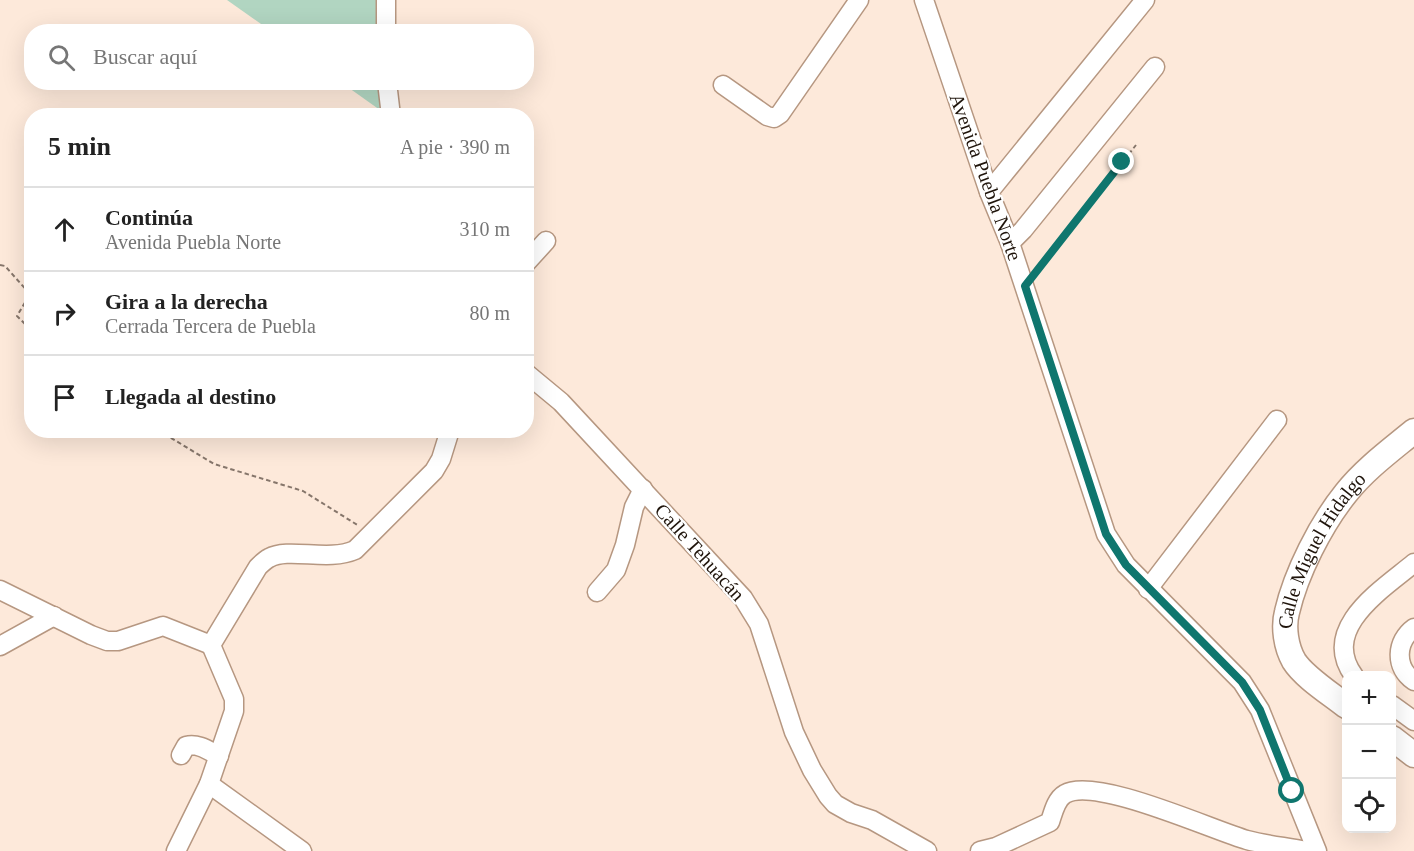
<!DOCTYPE html>
<html lang="es">
<meta charset="utf-8">
<style>
:root{--surface:#fff;--page:#f6f6f6;--text:#222;--muted:#767676;--line:#e0e0e0}
body{margin:0;font-family:Georgia,serif;background:var(--page);color:var(--text)}
.controls{position:absolute;right:18px;bottom:18px;display:grid;overflow:hidden;border-radius:12px;box-shadow:0 6px 24px #0002}
.controls button{width:54px;height:54px;display:grid;place-items:center;padding:0;border:0;border-bottom:2px solid var(--line);background:var(--surface);color:var(--text);font:30px sans-serif}
.stop{position:absolute;width:18px;height:18px;margin:-14px;border:4px solid #0f766e;border-radius:50%;background:#fff}
.stop.end{background:#0f766e;border-color:#fff;box-shadow:0 2px 6px #0008}
.list{margin:0;padding:0;list-style:none}
h2{display:flex;justify-content:space-between;align-items:center;height:78px;margin:0;padding:0 24px;font-size:26px}
h2 small{font-size:20px;font-weight:400;color:var(--muted)}
.list li{display:grid;grid-template-columns:39px 1fr auto;gap:18px;align-items:center;box-sizing:border-box;height:84px;padding:0 24px;border-top:2px solid var(--line)}
.list b{display:block;font-size:22px;white-space:nowrap}
.list p{margin:0;font-size:20px;white-space:nowrap;color:var(--muted)}
.list em{font-size:20px;font-style:normal;color:var(--muted)}
.icon{flex:none;width:33px;height:33px;fill:none;stroke:currentColor;stroke-width:2;stroke-linecap:round;stroke-linejoin:round}
.map{position:relative;flex:none;width:1414px;height:851px;overflow:hidden}
.search{position:absolute;background:var(--surface);box-shadow:0 6px 24px #0002;left:24px;top:24px;width:510px;height:66px;display:flex;align-items:center;gap:15px;box-sizing:border-box;padding:0 21px;border-radius:24px;color:var(--muted);font-size:22px}
.panel{position:absolute;background:var(--surface);box-shadow:0 6px 24px #0002;left:24px;top:108px;width:510px;height:330px;border-radius:24px}
.map>svg:first-child{display:block}
.green{fill:#b1d5c1}
.lines{fill:none;stroke-linecap:round;stroke-linejoin:round}
.minor-casing{stroke:#b69781;stroke-width:21}
.major-casing{stroke:#b69781;stroke-width:27}
.path{stroke:#86766b;stroke-width:2;stroke-dasharray:4.5 3;stroke-linecap:butt}
.minor{stroke:#fff;stroke-width:18}
.major{stroke:#fff;stroke-width:24}
.route{stroke:#0f766e;stroke-width:8}
.labels{text-anchor:middle;stroke-width:4.5;stroke-linejoin:round;paint-order:stroke}
.street-label{font-size:20px;fill:#1f140b;stroke:#fff}
</style>
<div class="map">
<svg width="1414" height="851" viewBox="0 0 1414 851">
<rect width="100%" height="100%" fill="#fde9da"/>
<g class="green">
<polygon points="227,0 377,0 378,31 271,31"/>
<polygon points="342,83 379,83 380,110"/>
</g>
<g class="lines">
<g class="minor-casing">
<g id="minor">
<polyline points="386,0 386,32"/>
<polyline points="924,0 989,192 1010,243 1106,534 1126,565 1242,682 1260,710 1317,851"/>
<polyline points="387,82 391,116"/>
<polyline points="723,85 767,116 774,118 780,114 859,0"/>
<polyline points="989,192 1145,0"/>
<polyline points="1010,243 1023,230 1155,67"/>
<polyline points="526,263 546,241"/>
<polyline points="526,373 561,402 743,598 759,624 794,732 812,770 828,796 835,804 851,813 872,820 927,851"/>
<polyline points="1148,589 1277,420"/>
<polyline points="0,590 91,635 107,641 118,641 163,626 211,645"/>
<polyline points="597,592 616,570 625,545 634,507 643,489"/>
<path d="M1414,628C1396,641 1394,667 1414,681"/>
<polyline points="0,646 54,616"/>
<path d="M1354,676C1319,628 1383,589 1414,563"/>
<polyline points="1392,705 1414,721"/>
<path d="M181,755L186,746C199,743 209,751 219,756"/>
<polyline points="209,784 302,851"/>
<path d="M176,851L209,784L234,711V699L211,645L258,567C261,564 265,560 269,558C289,547 328,562 355,550L434,471L441,459L450,430"/>
<path d="M980,851L996,847L1050,822C1053,813 1056,799 1065,794C1095,776 1212,830 1247,840C1266,845 1286,847 1306,851"/>
</g>
</g>
<g class="major-casing">
<g id="major">
<path id="s1" d="M1346,706C1331,694 1304,677 1294,661C1286,647 1283,627 1287,612C1296,573 1321,524 1346,493C1365,469 1391,450 1414,431"/>
<polyline points="1392,738 1414,755"/>
</g>
</g>
<g class="path">
<polyline points="0,265 5,266 30,294 17,316 32,331"/>
<polyline points="1036,272 1136,145"/>
<polyline points="158,430 214,464 303,491 359,526"/>
</g>
<use href="#minor" class="minor"/>
<use href="#major" class="major"/>
</g>
<g class="lines">
<polyline class="route" points="1122,162 1025,286 1106,534 1126,565 1242,682 1260,710 1292,791"/>
</g>
<g class="labels">
<g class="street-label">
<text transform="translate(986 177) rotate(70)" y="7">Avenida Puebla Norte</text>
<text transform="translate(700 552) rotate(48)" y="7">Calle Tehuacán</text>
<text dy="7" stroke="none"><textPath href="#s1" startOffset="190">Calle Miguel Hidalgo</textPath></text>
</g>
</g>
</svg>
<div class="controls">
<button>+</button>
<button>−</button>
<button><svg class="icon" aria-label="locate" viewBox="0 0 24 24"><circle cx="12" cy="12" r="6"/><path d="M12 2v4M12 18v4M2 12h4M18 12h4"/></svg></button>
</div>
<div class="stop" style="left:1292px;top:791px"></div>
<div class="stop end" style="left:1122px;top:162px"></div>
<div class="search"><svg class="icon" aria-label="search" viewBox="0 0 24 24"><circle cx="10" cy="10" r="6"/><path d="M15 15l6 6"/></svg>Buscar aquí</div>
<section class="panel">
<h2>5 min<small>A pie · 390 m</small></h2>
<ul class="list">
<li><svg class="icon" aria-label="ahead" viewBox="0 0 24 24"><path d="M12 20V5M6 11l6-6 6 6"/></svg><div><b>Continúa</b><p>Avenida Puebla Norte</p></div><em>310 m</em></li>
<li><svg class="icon" aria-label="right" viewBox="0 0 24 24"><path d="M7 20v-9h11M14 6l5 5-5 5"/></svg><div><b>Gira a la derecha</b><p>Cerrada Tercera de Puebla</p></div><em>80 m</em></li>
<li><svg class="icon" aria-label="arrive" viewBox="0 0 24 24"><path d="M6 21V4h12l-3 4 3 4H6"/></svg><div><b>Llegada al destino</b></div></li>
</ul>
</section>
</div>
